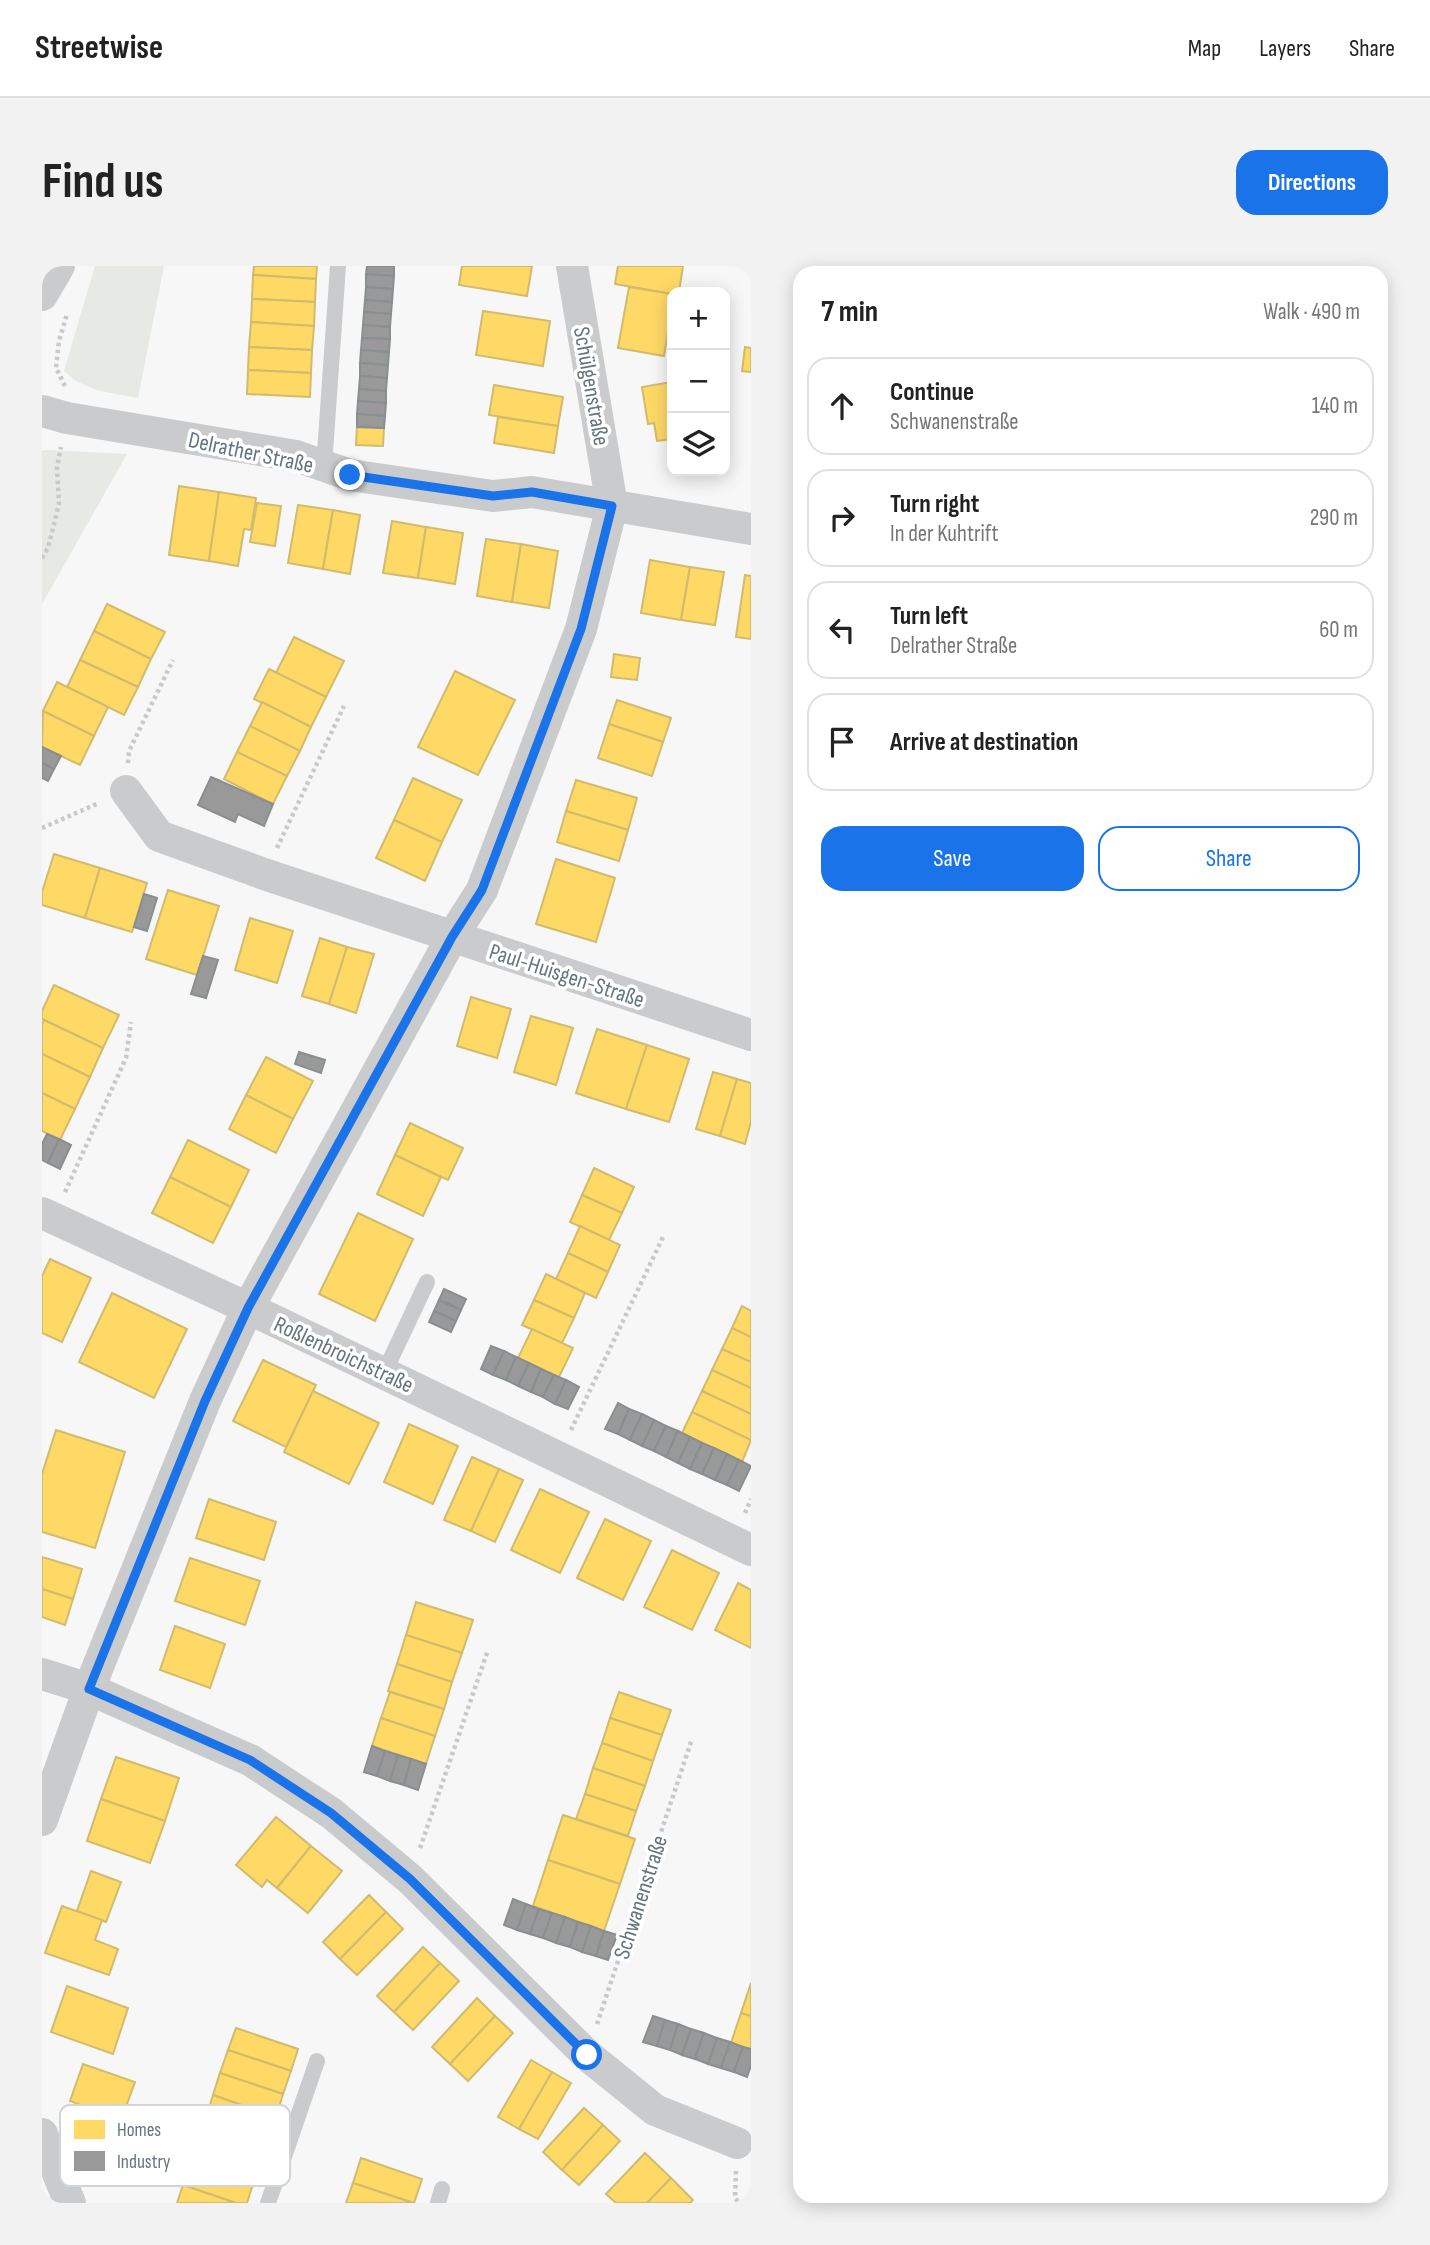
<!DOCTYPE html>
<meta charset="utf-8">
<style>
:root{--surface:#fff;--page:#f2f2f2;--text:#222;--muted:#767676;--line:#e0e0e0;--accent:#1a73e8}
body{margin:0;font-family:"Sofia Sans Condensed",sans-serif;background:var(--page);color:var(--text)}
.controls{position:absolute;right:21px;top:21px;display:grid;overflow:hidden;border-radius:14px;box-shadow:0 4px 18px #0003}
.controls button{width:63px;height:63px;display:grid;place-items:center;padding:0;border:0;border-bottom:2px solid var(--line);background:var(--surface);color:var(--text);font:35px sans-serif}
.stop{position:absolute;width:21px;height:21px;margin:-16px;border:5px solid #1a73e8;border-radius:50%;background:#fff}
.stop.end{background:#1a73e8;border-color:#fff;box-shadow:0 2px 7px #0008}
.list{margin:0;padding:0;list-style:none}
h2{display:flex;justify-content:space-between;align-items:center;height:91px;margin:0;padding:0 28px;font-size:30px}
h2 small{font-size:23px;font-weight:400;color:var(--muted)}
.list li{display:grid;grid-template-columns:46px 1fr auto;gap:21px;align-items:center;box-sizing:border-box;height:98px;margin:0 14px 14px;padding:0 14px;border:2px solid var(--line);border-radius:21px}
.list b{display:block;font-size:26px;white-space:nowrap}
.list p{margin:0;font-size:23px;white-space:nowrap;color:var(--muted)}
.list em{font-size:23px;font-style:normal;color:var(--muted)}
.actions{display:flex;gap:14px;padding:21px 28px}
.actions a{flex:1;padding:16px 0;border:2px solid var(--accent);border-radius:21px;text-align:center;font-size:24px;color:var(--accent)}
.actions .main{background:var(--accent);color:#fff}
.icon{flex:none;width:38px;height:38px;fill:none;stroke:currentColor;stroke-width:2;stroke-linecap:round;stroke-linejoin:round}
.map{position:relative;flex:none;width:709px;height:1937px;overflow:hidden;border-radius:21px}
header{display:flex;align-items:center;gap:42px;box-sizing:border-box;height:98px;padding:0 35px;background:var(--surface);border-bottom:2px solid var(--line)}
header strong{font-size:33px}
nav{display:flex;gap:38px;margin-inline-start:auto;font-size:24px}
.intro{display:flex;align-items:center;justify-content:space-between;box-sizing:border-box;height:168px;padding:0 42px}
h1{margin:0;font-size:49px}
.button{padding:18px 32px;border-radius:21px;background:var(--accent);color:#fff;font-size:24px;font-weight:700}
main{display:flex;gap:42px;padding:0 42px}
aside{flex:1;background:var(--surface);border-radius:21px;box-shadow:0 4px 18px #0003}
.map>svg:first-child{display:block}
.green{fill:#e6e9e4}
.homes{fill:#ffd966;stroke:#d1bb6d;stroke-width:2}
.industry{fill:#999;stroke:#898e91;stroke-width:2}
.lines{fill:none;stroke-linecap:round;stroke-linejoin:round}
.path{stroke:#c7c9ca;stroke-width:4.5;stroke-dasharray:3.5 3.5;stroke-linecap:butt}
.service{stroke:#cacbcc;stroke-width:16}
.minor{stroke:#cacbcc;stroke-width:32}
.route{stroke:#1a73e8;stroke-width:9}
.labels{text-anchor:middle;stroke-width:7;stroke-linejoin:round;paint-order:stroke}
.street-label{font-size:23px;fill:#65747e;stroke:#fff}
.key{fill:#fff;stroke:#d1d5d8;stroke-width:2}
.key-label{font-size:19px;fill:#65747e}
</style>
<header>
<strong>Streetwise</strong>
<nav><a>Map</a><a>Layers</a><a>Share</a></nav>
</header>
<div class="intro"><h1>Find us</h1><a class="button">Directions</a></div>
<main>
<div class="map">
<svg width="709" height="1937" viewBox="0 0 709 1937">
<rect width="100%" height="100%" fill="#f7f7f7"/>
<g class="green">
<path d="M53,0H122L96,132C69,127 42,125 22,105Z"/>
<polygon points="5,184 85,188 0,338 0,185"/>
</g>
<g class="homes">
<polygon points="212,0 275,0 274,13 211,9"/>
<polygon points="420,0 490,0 485,30 417,19"/>
<polygon points="576,0 641,0 637,26 630,26 630,28 573,18"/>
<polygon points="211,9 274,13 273,36 210,33"/>
<polygon points="587,21 630,28 630,42 622,90 576,82"/>
<polygon points="210,33 273,36 272,60 209,56"/>
<polygon points="441,45 508,55 501,100 434,89"/>
<polygon points="209,56 272,60 270,84 207,81"/>
<polygon points="207,81 270,84 269,107 206,104"/>
<polygon points="703,81 709,82 709,106 700,105"/>
<polygon points="206,104 269,107 268,131 205,128"/>
<polygon points="630,116 630,173 615,175 612,157 606,158 600,121"/>
<polygon points="452,119 521,131 516,160 447,149"/>
<polygon points="456,151 516,160 512,187 452,177"/>
<polygon points="315,161 342,162 341,180 314,179"/>
<polygon points="137,220 177,226 167,295 127,289"/>
<polygon points="177,226 214,232 209,264 202,263 196,300 167,295"/>
<polygon points="215,237 239,240 233,280 208,276"/>
<polygon points="256,239 291,244 281,303 246,297"/>
<polygon points="291,244 318,249 308,308 281,303"/>
<polygon points="350,255 384,261 376,312 341,307"/>
<polygon points="384,261 421,267 413,318 376,312"/>
<polygon points="444,273 479,278 470,336 435,330"/>
<polygon points="479,278 516,285 507,342 470,336"/>
<polygon points="608,294 648,301 639,354 599,347"/>
<polygon points="648,301 682,306 673,359 639,354"/>
<polygon points="703,309 709,310 709,373 694,371"/>
<polygon points="65,338 123,366 109,393 52,365"/>
<polygon points="52,365 109,393 96,421 38,394"/>
<polygon points="252,371 302,395 284,431 234,407"/>
<polygon points="572,388 598,392 595,414 569,411"/>
<polygon points="38,394 96,421 82,449 25,421"/>
<polygon points="227,403 284,431 269,461 212,433"/>
<polygon points="413,405 473,434 436,509 376,481"/>
<polygon points="15,416 66,441 52,470 1,445"/>
<polygon points="575,434 629,452 621,476 567,458"/>
<polygon points="220,436 269,461 258,485 208,460"/>
<polygon points="1,445 52,470 38,499 0,481"/>
<polygon points="567,458 621,476 610,510 556,492"/>
<polygon points="208,460 258,485 245,510 195,486"/>
<polygon points="195,486 245,510 231,538 182,513"/>
<polygon points="371,512 420,534 400,576 352,554"/>
<polygon points="534,514 595,532 586,564 524,545"/>
<polygon points="524,545 586,564 577,595 515,576"/>
<polygon points="352,554 400,576 383,615 334,592"/>
<polygon points="12,588 58,602 43,652 0,639 0,626"/>
<polygon points="514,593 573,612 554,676 494,658"/>
<polygon points="58,602 105,617 90,666 43,652"/>
<polygon points="126,624 177,640 155,709 104,693"/>
<polygon points="208,652 251,665 235,717 193,704"/>
<polygon points="278,672 305,681 287,738 260,730"/>
<polygon points="305,681 332,688 314,747 287,738"/>
<polygon points="12,719 77,749 61,782 0,753 0,745"/>
<polygon points="429,731 469,743 455,792 415,780"/>
<polygon points="489,750 531,762 514,819 472,806"/>
<polygon points="2,754 61,782 48,811 0,788 0,759"/>
<polygon points="555,763 605,779 584,843 534,827"/>
<polygon points="605,779 647,793 627,856 584,843"/>
<polygon points="0,788 48,811 33,843 0,827"/>
<polygon points="224,791 271,815 251,853 204,829"/>
<polygon points="671,806 695,813 678,870 654,863"/>
<polygon points="695,813 709,817 709,856 703,878 678,870"/>
<polygon points="0,827 33,843 18,874 0,865"/>
<polygon points="204,829 251,853 234,887 187,863"/>
<polygon points="368,857 421,882 406,914 353,889"/>
<polygon points="146,874 207,904 189,941 128,911"/>
<polygon points="353,889 399,911 381,950 335,928"/>
<polygon points="552,902 592,921 580,947 540,929"/>
<polygon points="128,911 189,941 171,977 110,947"/>
<polygon points="540,929 580,947 567,974 528,956"/>
<polygon points="316,947 371,973 333,1055 277,1028"/>
<polygon points="538,960 578,979 566,1006 526,987"/>
<polygon points="526,987 566,1006 554,1032 514,1013"/>
<polygon points="8,993 49,1012 20,1076 0,1067 0,1010"/>
<polygon points="504,1008 543,1027 532,1052 492,1034"/>
<polygon points="70,1027 145,1063 112,1132 37,1096"/>
<polygon points="492,1034 532,1052 520,1077 480,1059"/>
<polygon points="700,1040 709,1045 709,1071 690,1062"/>
<polygon points="690,1062 709,1071 709,1096 680,1083"/>
<polygon points="490,1063 531,1082 517,1111 476,1092"/>
<polygon points="680,1083 709,1096 709,1122 670,1104"/>
<polygon points="221,1094 274,1119 244,1181 191,1155"/>
<polygon points="670,1104 709,1122 709,1148 660,1125"/>
<polygon points="271,1125 337,1157 307,1218 242,1186"/>
<polygon points="660,1125 709,1148 709,1174 650,1146"/>
<polygon points="650,1146 709,1174 700,1196 640,1167"/>
<polygon points="367,1158 416,1180 391,1238 342,1216"/>
<polygon points="14,1164 83,1186 53,1282 0,1266 0,1208"/>
<polygon points="430,1191 457,1203 429,1265 402,1254"/>
<polygon points="457,1203 481,1214 453,1276 429,1265"/>
<polygon points="498,1223 547,1246 518,1307 469,1284"/>
<polygon points="167,1233 234,1256 222,1294 154,1272"/>
<polygon points="563,1253 609,1275 581,1334 535,1312"/>
<polygon points="630,1284 677,1307 650,1364 602,1341"/>
<polygon points="0,1291 40,1303 31,1333 0,1323"/>
<polygon points="148,1292 218,1315 203,1359 133,1335"/>
<polygon points="696,1317 709,1324 709,1382 673,1364"/>
<polygon points="0,1323 31,1333 23,1359 0,1351"/>
<polygon points="374,1336 431,1354 420,1387 364,1369"/>
<polygon points="133,1360 183,1378 168,1422 118,1404"/>
<polygon points="364,1369 420,1387 410,1416 355,1398"/>
<polygon points="355,1398 410,1416 402,1443 346,1425"/>
<polygon points="348,1426 402,1443 393,1470 339,1452"/>
<polygon points="577,1426 629,1444 620,1469 568,1452"/>
<polygon points="339,1452 393,1470 384,1498 330,1480"/>
<polygon points="568,1452 620,1469 611,1495 560,1477"/>
<polygon points="560,1477 611,1495 603,1520 551,1502"/>
<polygon points="74,1491 137,1512 123,1555 59,1533"/>
<polygon points="551,1502 603,1520 594,1545 543,1528"/>
<polygon points="543,1528 594,1545 586,1570 534,1553"/>
<polygon points="59,1533 123,1555 108,1597 45,1575"/>
<polygon points="521,1549 593,1573 578,1618 506,1594"/>
<polygon points="234,1551 269,1580 235,1622 225,1614 220,1621 194,1599"/>
<polygon points="269,1580 300,1605 266,1647 235,1622"/>
<polygon points="506,1594 578,1618 562,1665 491,1640"/>
<polygon points="49,1605 79,1616 64,1656 35,1645"/>
<polygon points="327,1629 344,1646 298,1693 281,1676"/>
<polygon points="20,1640 60,1654 53,1674 76,1683 67,1709 3,1687"/>
<polygon points="344,1646 361,1663 315,1709 298,1693"/>
<polygon points="381,1681 398,1697 352,1746 335,1730"/>
<polygon points="398,1697 417,1715 371,1764 352,1746"/>
<polygon points="709,1717 709,1750 699,1747"/>
<polygon points="25,1720 86,1742 71,1788 9,1766"/>
<polygon points="435,1732 453,1750 408,1798 390,1781"/>
<polygon points="699,1747 709,1750 709,1783 689,1777"/>
<polygon points="453,1750 471,1767 426,1815 408,1798"/>
<polygon points="194,1762 256,1783 249,1805 186,1784"/>
<polygon points="186,1784 249,1805 241,1828 178,1807"/>
<polygon points="489,1794 510,1806 477,1863 456,1851"/>
<polygon points="41,1798 93,1816 79,1854 28,1835"/>
<polygon points="510,1806 529,1817 496,1873 477,1863"/>
<polygon points="178,1807 241,1828 234,1851 171,1829"/>
<polygon points="171,1829 234,1851 226,1873 164,1852"/>
<polygon points="542,1842 561,1859 520,1904 501,1886"/>
<polygon points="561,1859 578,1875 537,1919 520,1904"/>
<polygon points="603,1887 629,1912 605,1937 574,1937 564,1928"/>
<polygon points="319,1892 380,1913 372,1937 311,1917"/>
<polygon points="148,1897 211,1918 205,1937 194,1937 141,1919"/>
<polygon points="629,1912 651,1934 648,1937 605,1937"/>
<polygon points="311,1917 371,1937 304,1937"/>
<polygon points="141,1919 194,1937 135,1937"/>
</g>
<g class="industry">
<polygon points="325,0 352,0 352,10 324,8"/>
<polygon points="324,8 352,10 351,23 324,21"/>
<polygon points="324,21 351,23 350,36 323,34"/>
<polygon points="323,34 350,36 349,48 322,46"/>
<polygon points="322,46 349,48 348,61 321,59"/>
<polygon points="321,59 348,61 348,73 320,72"/>
<polygon points="320,72 348,73 347,86 319,84"/>
<polygon points="319,84 347,86 346,99 318,97"/>
<polygon points="318,97 346,99 345,112 318,110"/>
<polygon points="318,110 345,112 344,125 317,123"/>
<polygon points="317,123 344,125 344,137 316,135"/>
<polygon points="316,135 344,137 343,150 315,148"/>
<polygon points="315,148 343,150 342,162 315,161"/>
<polygon points="0,481 19,490 12,503 0,497"/>
<polygon points="0,497 12,503 6,515 0,512"/>
<polygon points="169,511 231,538 222,560 196,548 193,556 156,539"/>
<polygon points="102,628 115,632 105,665 92,661"/>
<polygon points="161,690 176,694 164,732 149,728"/>
<polygon points="257,786 283,794 279,807 253,798"/>
<polygon points="5,868 17,873 6,897 0,894 0,878"/>
<polygon points="17,873 29,879 18,903 6,897"/>
<polygon points="402,1023 424,1033 419,1044 397,1034"/>
<polygon points="397,1034 419,1044 414,1055 392,1045"/>
<polygon points="392,1045 414,1055 409,1066 387,1056"/>
<polygon points="449,1080 462,1085 451,1109 439,1103"/>
<polygon points="462,1085 474,1091 464,1114 451,1109"/>
<polygon points="474,1091 487,1097 476,1120 464,1114"/>
<polygon points="487,1097 499,1103 489,1126 476,1120"/>
<polygon points="499,1103 512,1109 501,1131 489,1126"/>
<polygon points="512,1109 524,1114 513,1138 501,1131"/>
<polygon points="524,1114 537,1121 526,1143 513,1138"/>
<polygon points="576,1137 587,1143 576,1168 563,1163"/>
<polygon points="587,1143 600,1148 588,1174 576,1168"/>
<polygon points="600,1148 612,1154 600,1180 588,1174"/>
<polygon points="612,1154 624,1160 612,1185 600,1180"/>
<polygon points="624,1160 636,1165 624,1191 612,1185"/>
<polygon points="636,1165 648,1171 636,1197 624,1191"/>
<polygon points="648,1171 660,1177 648,1203 636,1197"/>
<polygon points="660,1177 672,1182 660,1208 648,1203"/>
<polygon points="672,1182 685,1188 673,1214 660,1208"/>
<polygon points="685,1188 697,1194 685,1219 673,1214"/>
<polygon points="697,1194 709,1200 697,1225 685,1219"/>
<polygon points="330,1480 343,1485 335,1510 322,1506"/>
<polygon points="343,1485 356,1489 348,1515 335,1510"/>
<polygon points="356,1489 369,1493 362,1519 348,1515"/>
<polygon points="369,1493 384,1498 376,1524 362,1519"/>
<polygon points="471,1633 484,1638 475,1664 462,1659"/>
<polygon points="484,1638 497,1643 488,1668 475,1664"/>
<polygon points="497,1643 510,1647 501,1672 488,1668"/>
<polygon points="510,1647 523,1651 514,1677 501,1672"/>
<polygon points="523,1651 536,1656 528,1681 514,1677"/>
<polygon points="536,1656 549,1660 540,1686 528,1681"/>
<polygon points="549,1660 562,1665 554,1690 540,1686"/>
<polygon points="562,1665 575,1669 566,1694 554,1690"/>
<polygon points="611,1750 623,1754 615,1780 601,1776"/>
<polygon points="623,1754 636,1758 628,1784 615,1780"/>
<polygon points="636,1758 649,1763 640,1789 628,1784"/>
<polygon points="649,1763 662,1767 653,1793 640,1789"/>
<polygon points="662,1767 675,1772 666,1798 653,1793"/>
<polygon points="675,1772 688,1776 679,1802 666,1798"/>
<polygon points="688,1776 701,1781 692,1806 679,1802"/>
<polygon points="701,1781 709,1783 709,1799 705,1811 692,1806"/>
</g>
<g class="lines">
<g class="path">
<polyline points="23,120 14,102 17,75 25,48"/>
<polyline points="0,292 6,282 17,238 15,201 19,181"/>
<polyline points="86,497 87,485 131,394"/>
<polyline points="0,562 57,537"/>
<polyline points="235,582 302,440"/>
<polyline points="23,926 84,792 89,756"/>
<polyline points="529,1164 622,969"/>
<polyline points="703,1247 709,1233"/>
<polyline points="378,1582 446,1384"/>
<polyline points="555,1758 650,1473"/>
<polyline points="694,1905 693,1932 697,1937"/>
</g>
<g class="service">
<polyline points="282,201 296,0"/>
<polyline points="342,1107 385,1016"/>
<polyline points="226,1937 275,1795"/>
<polyline points="396,1937 400,1923"/>
</g>
<g class="minor">
<polyline points="0,29 17,0"/>
<polyline points="0,145 25,152 254,190 308,209 451,230 490,226 709,263"/>
<polyline points="84,525 117,570 222,608 709,769"/>
<polyline points="0,947 206,1042 709,1284"/>
<polyline points="0,1408 47,1423 208,1494 289,1547 368,1613 545,1789 613,1844 695,1877"/>
<polyline points="0,1554 47,1423 163,1135 206,1042 410,671 440,624 539,363 570,240 530,0"/>
<polyline points="0,1868 28,1937"/>
</g>
</g>
<g class="lines">
<polyline class="route" points="308,209 451,230 490,226 570,240 539,363 440,624 410,671 206,1042 163,1135 47,1423 208,1494 289,1547 368,1613 545,1789"/>
</g>
<g class="labels">
<g class="street-label">
<text transform="translate(550 120) rotate(80)" y="8">Schülgenstraße</text>
<text transform="translate(209 186) rotate(12)" y="8">Delrather Straße</text>
<text transform="translate(525 709) rotate(18)" y="8">Paul-Huisgen-Straße</text>
<text transform="translate(302 1088) rotate(25)" y="8">Roßlenbroichstraße</text>
<text transform="translate(598 1631) rotate(-72)" y="8">Schwanenstraße</text>
</g>
</g>
<rect x="18" y="1839" width="230" height="81" rx="10" class="key"/>
<rect x="32" y="1854" width="31" height="19" fill="#ffd966"/>
<rect x="32" y="1885" width="31" height="20" fill="#999"/>
<g class="key-label">
<text x="75" y="1870">Homes</text>
<text x="75" y="1902">Industry</text>
</g>
</svg>
<div class="controls">
<button>+</button>
<button>−</button>
<button><svg class="icon" aria-label="layers" viewBox="0 0 24 24"><path d="M12 4l9 5-9 5-9-5zM3 14l9 5 9-5"/></svg></button>
</div>
<div class="stop" style="left:545px;top:1789px"></div>
<div class="stop end" style="left:308px;top:209px"></div>
</div>
<aside>
<h2>7 min<small>Walk · 490 m</small></h2>
<ul class="list">
<li><svg class="icon" aria-label="ahead" viewBox="0 0 24 24"><path d="M12 20V5M6 11l6-6 6 6"/></svg><div><b>Continue</b><p>Schwanenstraße</p></div><em>140 m</em></li>
<li><svg class="icon" aria-label="right" viewBox="0 0 24 24"><path d="M7 20v-9h11M14 6l5 5-5 5"/></svg><div><b>Turn right</b><p>In der Kuhtrift</p></div><em>290 m</em></li>
<li><svg class="icon" aria-label="left" viewBox="0 0 24 24"><path d="M17 20v-9H6M10 6l-5 5 5 5"/></svg><div><b>Turn left</b><p>Delrather Straße</p></div><em>60 m</em></li>
<li><svg class="icon" aria-label="arrive" viewBox="0 0 24 24"><path d="M6 21V4h12l-3 4 3 4H6"/></svg><div><b>Arrive at destination</b></div></li>
</ul>
<div class="actions"><a class="main">Save</a><a>Share</a></div>
</aside>
</main>
